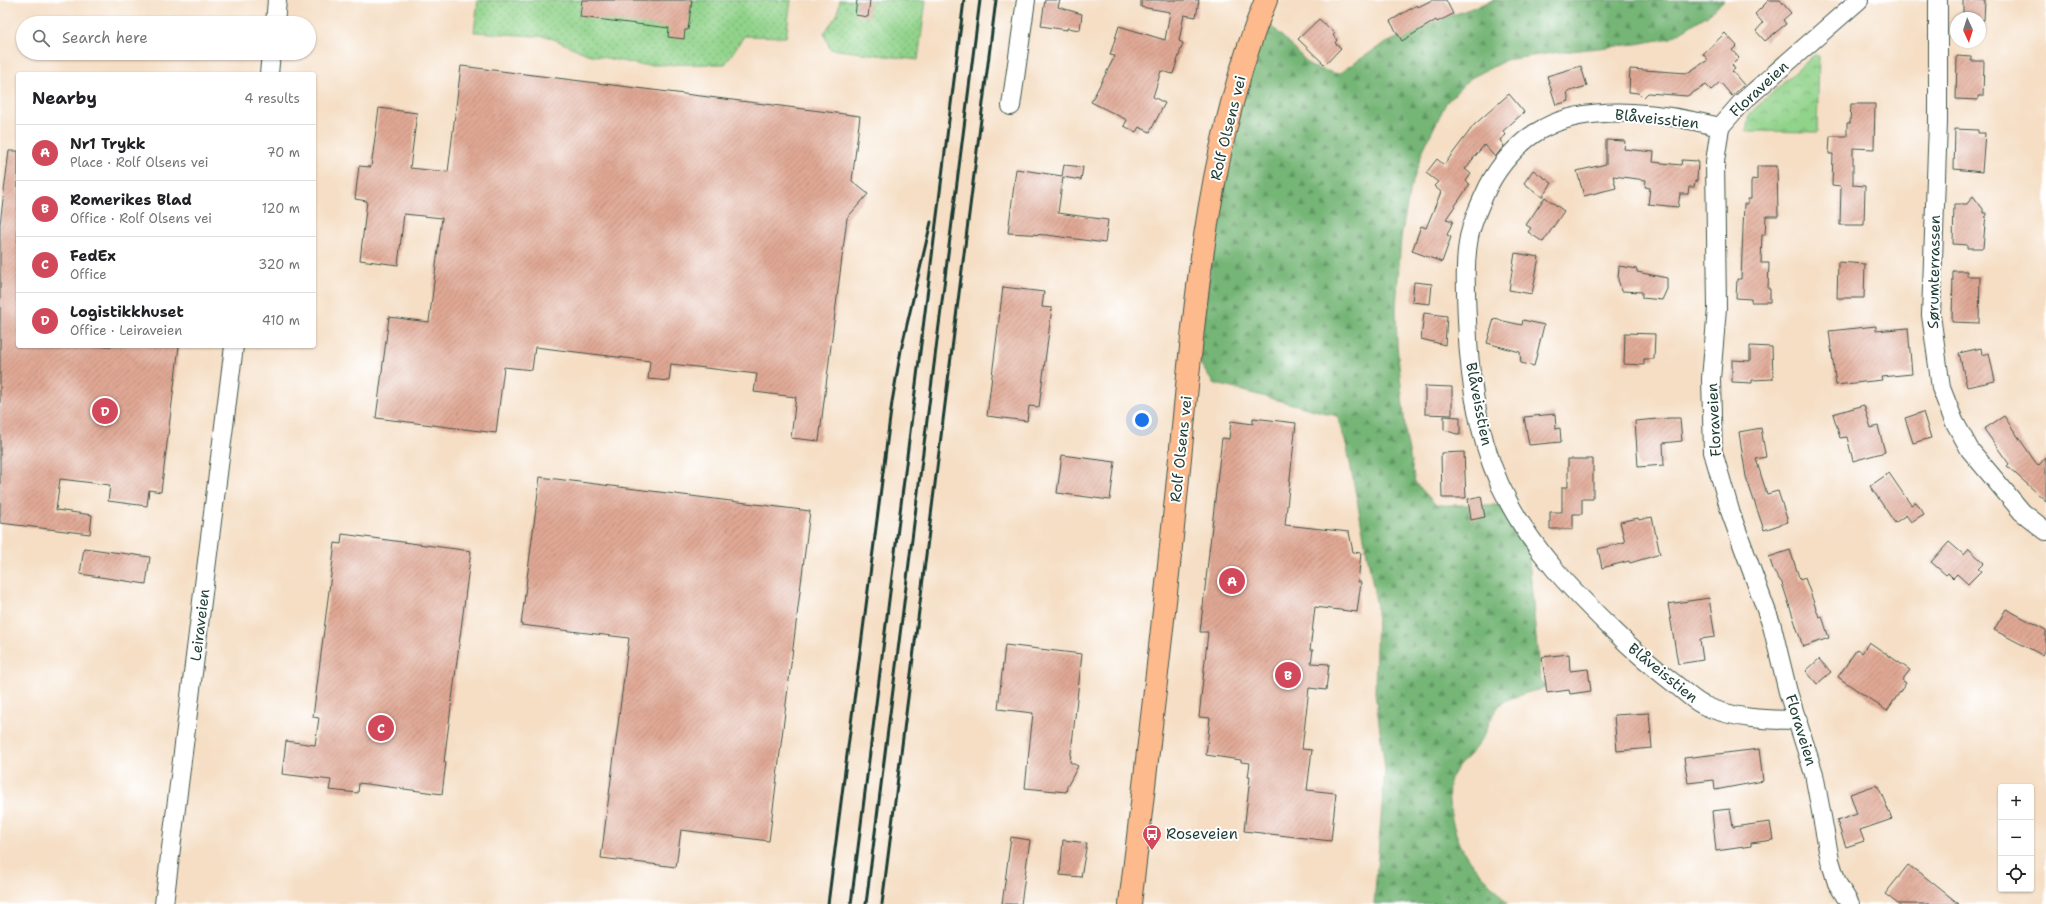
<!DOCTYPE html>
<meta charset="utf-8">
<style>
:root{--surface:#fff;--page:#f2f2f2;--text:#202124;--muted:#757577;--line:#e0e0e0;--accent:#d1495b}
body{margin:0;font-family:"Shantell Sans",sans-serif;background:var(--page);color:var(--text)}
.controls{position:absolute;right:12px;bottom:12px;display:grid;overflow:hidden;border-radius:4px;box-shadow:0 1px 3px #0004}
.controls button{width:36px;height:36px;display:grid;place-items:center;padding:0;border:0;border-bottom:1px solid var(--line);background:var(--surface);color:var(--text);font:20px sans-serif}
.compass{position:absolute;left:1950px;top:12px;width:36px;height:36px;border-radius:50%;background:var(--surface);box-shadow:0 1px 3px #0004;rotate:176deg}
.you{position:absolute;left:1142px;top:420px;width:14px;height:14px;margin:-10px;border:3px solid #fff;border-radius:50%;background:#1a73e8;box-shadow:0 0 0 6px #1a73e833}
.badge{display:grid;place-items:center;width:26px;height:26px;border-radius:50%;background:var(--accent);color:#fff;font-size:13px;font-weight:700}
.pin{position:absolute;translate:-50% -50%;border:2px solid #fff;box-shadow:0 1px 4px #0006}
.list{margin:0;padding:0;list-style:none}
h2{display:flex;justify-content:space-between;align-items:center;height:52px;margin:0;padding:0 16px;font-size:17px}
h2 small{font-size:13px;font-weight:400;color:var(--muted)}
.list li{display:grid;grid-template-columns:26px 1fr auto;gap:12px;align-items:center;box-sizing:border-box;height:56px;padding:0 16px;border-top:1px solid var(--line)}
.list b{display:block;font-size:15px;white-space:nowrap}
.list p{margin:0;font-size:13px;white-space:nowrap;color:var(--muted)}
.list em{font-size:13px;font-style:normal;color:var(--muted)}
.icon{flex:none;width:22px;height:22px;fill:none;stroke:currentColor;stroke-width:2;stroke-linecap:round;stroke-linejoin:round}
.map{position:relative;flex:none;width:2046px;height:904px;overflow:hidden}
.search{position:absolute;background:var(--surface);box-shadow:0 1px 3px #0004;left:16px;top:16px;width:300px;height:44px;display:flex;align-items:center;gap:10px;box-sizing:border-box;padding:0 14px;border-radius:22px;color:var(--muted);font-size:15px}
.panel{position:absolute;background:var(--surface);box-shadow:0 1px 3px #0004;left:16px;top:72px;width:300px;height:276px;border-radius:4px}
.map>svg:first-child{display:block}
.grass{fill:url(#grass-dots);stroke:#58885f}
.forest{fill:url(#forest-firs);stroke:#4a7955}
.park{fill:url(#park-crowns);stroke:#58885f}
.building{fill:url(#building-hatch)}
.lines{fill:none;stroke-linecap:round;stroke-linejoin:round}
.minor-casing{stroke:#3f554a;stroke-width:20}
.major-casing{stroke:#3f554a;stroke-width:24}
.minor{stroke:#fff;stroke-width:18}
.major{stroke:#fcba8d;stroke-width:22}
.rail{stroke:#1f3d34;stroke-width:3}
.labels{text-anchor:middle;stroke-width:4;stroke-linejoin:round;paint-order:stroke}
.street-label{font-size:15px;fill:#1f3d34;stroke:#fff}
.poi-label{font-size:15px;fill:#1f3d34;stroke:#fff;text-anchor:start}
</style>
<div class="map">
<svg width="2046" height="904" viewBox="0 0 2046 904">
<defs>
<pattern id="grass-dots" width="8" height="8" patternUnits="userSpaceOnUse"><rect width="8" height="8" fill="#91d38a"/><path d="M2 2h.1M6 6h.1" fill="none" stroke="#76ac72" stroke-width="1.8" stroke-linecap="round"/></pattern>
<pattern id="forest-firs" width="22" height="20" patternUnits="userSpaceOnUse"><rect width="22" height="20" fill="#74b576"/><path d="M5 1l3.5 6h-7zM16 11l3.5 6h-7z" fill="#5f9462"/></pattern>
<pattern id="park-crowns" width="20" height="18" patternUnits="userSpaceOnUse"><rect width="20" height="18" fill="#91d38a"/><path d="M2 6a3 3 0 1 1 6 0M12 15a3 3 0 1 1 6 0" fill="none" stroke="#76ac72"/></pattern>
<pattern id="building-hatch" width="6" height="6" patternUnits="userSpaceOnUse"><rect width="6" height="6" fill="#e0a894"/><path d="M-1 1l2-2M0 6l6-6M5 7l2-2" fill="none" stroke="#b58a7a"/></pattern>
</defs>
<rect width="100%" height="100%" fill="#fff"/>
<filter id="ink" filterUnits="userSpaceOnUse"><feTurbulence type="fractalNoise" baseFrequency=".025" numOctaves="2"/><feDisplacementMap in="SourceGraphic" scale="8" xChannelSelector="R" yChannelSelector="G"/><feConvolveMatrix kernelMatrix="1 2 1 2 8 2 1 2 1" color-interpolation-filters="sRGB"/></filter>
<filter id="wash" filterUnits="userSpaceOnUse"><feTurbulence type="fractalNoise" baseFrequency=".012" numOctaves="4" result="noise"/><feDisplacementMap in="SourceGraphic" scale="16" xChannelSelector="R" yChannelSelector="G"/><feGaussianBlur stdDeviation="0.9" result="paint"/><feColorMatrix in="noise" values="0 0 0 0 0 0 0 0 0 0 0 0 0 0 0 0 0 1.4 0 .05"/><feComposite in="paint" operator="in"/></filter>
<g filter="url(#wash)">
<rect width="100%" height="100%" fill="#f5dec4"/>
<g class="grass">
<polygon points="478,0 791,0 786,37 744,36 725,64 640,65 587,54 549,37 474,32"/>
<polygon points="840,0 926,0 918,60 830,49 824,33 837,15"/>
</g>
<path class="forest" d="M1494,0H1724L1709,14L1671,38L1636,44L1552,53L1506,60L1469,79L1446,103L1423,150L1409,194L1401,238L1396,307L1397,345L1406,437L1415,482L1436,505H1500L1527,537L1540,682L1548,687C1535,691 1506,697 1498,707C1490,717 1488,730 1481,740C1474,752 1457,765 1452,776C1442,797 1456,842 1469,860C1481,876 1496,887 1507,904H1374L1385,769L1375,692L1377,607L1347,447L1337,416L1213,383L1201,365L1200,350L1206,299L1226,165L1264,18L1312,67L1338,74L1380,46L1420,27Z"/>
<polygon class="park" points="1814,55 1819,56 1817,132 1746,131 1749,114"/>
<g id="blocks">
<g class="building">
<polygon points="582,0 692,0 688,30 685,30 684,39 668,37 669,28 580,17"/>
<polygon points="857,0 870,0 868,17 855,15"/>
<polygon points="1045,0 1060,0 1058,7 1082,14 1080,30 1067,28 1067,30 1041,26"/>
<polygon points="1141,0 1199,0 1196,17 1184,15 1179,41 1183,43 1173,74 1161,71 1153,97 1165,103 1150,132 1139,127 1136,132 1124,126 1127,120 1091,102 1115,56 1110,55 1119,26 1165,40 1170,12 1141,7"/>
<polygon points="1432,0 1446,0 1453,14 1437,22 1436,20 1402,41 1390,21 1417,5 1418,7"/>
<polygon points="1769,0 1780,0 1791,13 1783,20 1786,24 1765,41 1756,31 1763,23 1755,14"/>
<polygon points="1963,0 1985,0 1984,20 1980,20 1980,18 1963,18"/>
<polygon points="1319,19 1335,33 1333,35 1337,40 1335,43 1341,48 1325,65 1298,39"/>
<polygon points="1725,33 1737,46 1732,50 1739,58 1732,65 1735,69 1732,71 1744,85 1732,96 1720,82 1711,90 1706,85 1687,96 1648,93 1643,98 1638,93 1629,92 1630,69 1687,73 1708,60 1703,54"/>
<polygon points="1957,56 1971,57 1971,61 1984,61 1983,96 1978,96 1978,100 1956,99"/>
<polygon points="461,66 860,116 852,181 868,194 847,218 819,441 791,438 796,397 754,392 757,374 671,364 669,381 648,379 650,361 535,347 532,370 504,367 496,433 376,418 389,317 429,322 442,218 404,214 398,265 360,260 367,201 355,199 359,166 371,167 379,108 417,113 410,168 448,172"/>
<polygon points="1581,66 1587,86 1567,92 1569,101 1556,105 1547,76"/>
<polygon points="1509,94 1524,112 1503,131 1506,135 1500,140 1504,146 1495,157 1484,145 1465,169 1471,174 1466,181 1470,184 1446,219 1453,221 1447,235 1451,237 1442,262 1412,251 1421,226 1426,228 1441,192 1434,186 1438,182 1426,173 1437,159 1444,165 1474,125"/>
<polygon points="1851,104 1875,104 1874,149 1853,148 1853,185 1865,186 1864,225 1840,225 1841,186 1832,185 1833,154 1829,154 1830,136 1847,136 1847,123 1850,123"/>
<polygon points="1955,129 1978,130 1978,133 1985,133 1982,172 1954,169"/>
<polygon points="1606,140 1625,141 1624,149 1654,152 1653,162 1681,165 1682,160 1698,161 1697,181 1695,181 1694,187 1689,187 1688,194 1680,194 1678,207 1648,204 1650,188 1645,187 1646,180 1613,176 1616,188 1584,196 1577,171 1606,164"/>
<polygon points="9,151 18,151 18,346 179,346 161,492 149,490 147,506 108,501 110,485 60,479 56,510 92,515 90,534 0,523 0,224"/>
<polygon points="1064,165 1083,167 1081,180 1063,177 1058,213 1108,220 1105,243 1047,235 1008,233 1016,169 1062,176"/>
<polygon points="1757,166 1777,166 1778,216 1766,216 1765,235 1762,235 1761,263 1769,263 1768,289 1770,289 1770,302 1751,302 1751,299 1736,298 1737,279 1741,279 1744,204 1748,204 1748,199 1751,199 1751,183 1752,179 1757,180"/>
<polygon points="1533,170 1552,183 1542,197 1524,183"/>
<polygon points="1973,196 1983,209 1983,213 1986,213 1983,248 1967,248 1967,245 1953,244 1954,204 1967,204"/>
<polygon points="1545,197 1564,211 1543,242 1528,232 1531,228 1526,225"/>
<polygon points="1515,253 1539,257 1532,294 1509,290"/>
<polygon points="1838,262 1865,264 1864,298 1837,298"/>
<polygon points="1619,266 1637,269 1637,272 1667,278 1667,289 1662,300 1642,298 1642,292 1622,291 1618,280"/>
<polygon points="1953,271 1967,271 1967,276 1980,276 1979,323 1952,322"/>
<polygon points="1414,282 1432,284 1430,304 1412,302"/>
<polygon points="1003,287 1044,292 1042,307 1052,308 1039,407 1029,406 1027,421 987,416"/>
<polygon points="1424,313 1447,316 1445,345 1421,339"/>
<polygon points="1494,319 1522,325 1523,320 1544,325 1534,366 1521,363 1520,352 1487,343"/>
<polygon points="1876,326 1876,331 1908,328 1912,374 1881,377 1882,380 1836,385 1829,331"/>
<polygon points="1625,333 1655,334 1654,359 1644,359 1644,365 1624,364"/>
<polygon points="1750,346 1772,347 1773,379 1752,380 1752,383 1732,382 1732,360 1750,361"/>
<polygon points="1981,348 1982,355 1989,353 1995,381 1967,387 1959,353"/>
<polygon points="1425,386 1452,387 1452,415 1425,414"/>
<polygon points="1864,405 1871,428 1878,426 1885,452 1853,461 1847,437 1840,438 1833,414"/>
<polygon points="1923,412 1931,438 1913,443 1905,418"/>
<polygon points="1555,414 1556,429 1560,428 1561,442 1529,445 1524,417"/>
<polygon points="1444,416 1460,417 1460,435 1444,430"/>
<polygon points="2004,416 2038,466 2046,457 2046,501 2007,466 2009,464 1984,429"/>
<polygon points="1253,418 1296,423 1285,525 1349,532 1353,552 1361,553 1358,582 1361,582 1357,612 1315,607 1310,650 1313,650 1311,663 1329,664 1326,690 1309,688 1302,749 1312,750 1307,790 1336,793 1331,841 1244,831 1250,777 1248,777 1250,763 1241,762 1241,760 1206,755 1210,718 1199,717 1208,632 1200,632 1222,438 1229,439 1231,421 1253,424"/>
<polygon points="1669,418 1680,418 1682,441 1663,443 1664,465 1638,467 1635,421"/>
<polygon points="1761,428 1766,457 1756,459 1767,494 1778,491 1788,522 1764,530 1746,477 1739,432"/>
<polygon points="1464,452 1466,498 1442,498 1441,453"/>
<polygon points="1062,455 1115,462 1110,500 1057,493"/>
<polygon points="1568,459 1593,459 1593,499 1582,499 1582,514 1573,514 1573,529 1550,529 1550,512 1562,512 1562,487 1568,487"/>
<polygon points="1889,473 1911,505 1916,502 1924,514 1911,522 1906,515 1895,523 1870,486"/>
<polygon points="540,477 810,511 769,841 681,830 676,867 601,858 629,638 521,625"/>
<polygon points="1481,496 1485,517 1471,520 1468,499"/>
<polygon points="1652,517 1660,554 1630,563 1629,561 1602,568 1598,549 1625,542 1620,522 1638,518 1639,520"/>
<polygon points="342,534 471,551 444,762 446,762 442,794 359,783 358,793 329,790 331,780 282,774 286,741 315,745 319,718 313,717 335,543 341,544"/>
<polygon points="1949,542 1964,555 1969,549 1984,563 1978,569 1981,571 1968,584 1957,574 1953,578 1948,573 1946,575 1931,562"/>
<polygon points="84,548 150,557 146,584 80,574"/>
<polygon points="1790,550 1800,580 1805,578 1819,617 1822,616 1829,638 1803,647 1782,583 1774,572 1769,557"/>
<polygon points="1709,598 1715,637 1700,639 1703,660 1678,664 1668,604"/>
<polygon points="2006,609 2046,630 2046,647 2042,655 1994,630"/>
<polygon points="1869,642 1910,670 1902,680 1906,683 1887,711 1838,677 1857,649 1862,653"/>
<polygon points="1005,645 1082,654 1070,762 1078,766 1067,787 1066,792 1025,788 1033,713 998,709"/>
<polygon points="1569,654 1570,671 1588,669 1591,691 1570,694 1569,690 1547,693 1542,657"/>
<polygon points="1819,659 1831,672 1817,684 1806,671"/>
<polygon points="1649,713 1652,748 1617,751 1614,715"/>
<polygon points="1759,749 1763,781 1715,790 1714,780 1688,783 1684,758"/>
<polygon points="1876,785 1877,787 1878,786 1892,819 1860,830 1864,841 1846,847 1837,821 1857,814 1850,794"/>
<polygon points="1730,809 1733,827 1770,822 1773,840 1751,843 1751,846 1716,851 1712,811"/>
<polygon points="1011,837 1030,840 1021,904 1002,904"/>
<polygon points="1063,840 1087,843 1081,877 1060,875"/>
<polygon points="1908,865 1924,876 1959,904 1898,904 1885,894"/>
</g>
</g>
</g>
<g filter="url(#ink)">
<use href="#blocks" fill-opacity="0" stroke="#3f554a" stroke-width="1"/>
<g class="lines">
<g class="minor-casing">
<g id="minor">
<polyline points="1938,0 1938,123 1931,315 1941,388 1954,421 1970,450 2022,512 2046,531"/>
<polyline points="275,23 277,0"/>
<polyline points="269,74 271,53"/>
<polyline points="1011,106 1026,0"/>
<path d="M1720,127C1669,114 1593,102 1544,128C1521,139 1499,165 1488,187C1480,204 1473,219 1469,237C1464,264 1466,292 1467,320C1469,382 1479,448 1509,503C1536,553 1570,588 1610,627C1632,649 1655,669 1680,688C1687,694 1695,701 1703,705C1733,719 1766,720 1798,720"/>
<polyline points="164,904 234,346"/>
<polyline points="1850,904 1837,883 1830,860 1814,774 1788,692 1772,626 1731,514 1713,452 1711,379 1717,308 1715,162 1720,127 1741,103 1859,0"/>
</g>
</g>
<g class="major-casing">
<path id="major" d="M1130,904C1147,762 1164,620 1178,478C1194,319 1205,149 1266,0"/>
</g>
<use href="#minor" class="minor"/>
<use href="#major" class="major"/>
<g class="rail">
<polyline points="828,904 892,402 901,350 931,222"/>
<polyline points="851,904 964,0"/>
<polyline points="866,904 980,0"/>
<polyline points="882,904 996,0"/>
</g>
</g>
</g>
<defs>
<g id="bus-pin" transform="scale(1)"><path d="M0 17L-7.5 6A9.5 9.5 0 1 1 7.5 6Z" fill="#d1495b" stroke="#fff"/><path d="M-5-6H5V4H4V6H2V4H-2V6H-4V4H-5ZM-3.5-4V0h7V-4ZM-3.5 1.2v1.5H-2V1.2ZM2 1.2v1.5H3.5V1.2Z" fill="#fff"/></g>
</defs>
<g fill-rule="evenodd">
<use href="#bus-pin" x="1152" y="834"/>
</g>
<g class="labels">
<g class="street-label">
<text transform="translate(1759 89) rotate(-43)" y="5">Floraveien</text>
<text transform="translate(1657 119) rotate(6)" y="5">Blåveisstien</text>
<text transform="translate(1228 128) rotate(-76)" y="5">Rolf Olsens vei</text>
<text transform="translate(1934 272) rotate(-89)" y="5">Sørumterrassen</text>
<text transform="translate(1479 404) rotate(79)" y="5">Blåveisstien</text>
<text transform="translate(1714 420) rotate(-93)" y="5">Floraveien</text>
<text transform="translate(1181 449) rotate(-84)" y="5">Rolf Olsens vei</text>
<text transform="translate(200 625) rotate(-83)" y="5">Leiraveien</text>
<text transform="translate(1663 673) rotate(39)" y="5">Blåveisstien</text>
<text transform="translate(1801 730) rotate(73)" y="5">Floraveien</text>
</g>
<g class="poi-label">
<text x="1166" y="839">Roseveien</text>
</g>
</g>
</svg>
<div class="controls">
<button>+</button>
<button>−</button>
<button><svg class="icon" aria-label="locate" viewBox="0 0 24 24"><circle cx="12" cy="12" r="6"/><path d="M12 2v4M12 18v4M2 12h4M18 12h4"/></svg></button>
</div>
<svg class="compass" viewBox="-18 -18 36 36"><path d="M0-13l5 13h-10z" fill="#e53935"/><path d="M0 13l5-13h-10z" fill="#757577"/></svg>
<div class="you"></div>
<div class="pin badge" style="left:1232px;top:581px">A</div>
<div class="pin badge" style="left:1288px;top:675px">B</div>
<div class="pin badge" style="left:381px;top:728px">C</div>
<div class="pin badge" style="left:105px;top:411px">D</div>
<div class="search"><svg class="icon" aria-label="search" viewBox="0 0 24 24"><circle cx="10" cy="10" r="6"/><path d="M15 15l6 6"/></svg>Search here</div>
<section class="panel">
<h2>Nearby<small>4 results</small></h2>
<ul class="list">
<li><span class="badge">A</span><div><b>Nr1 Trykk</b><p>Place · Rolf Olsens vei</p></div><em>70 m</em></li>
<li><span class="badge">B</span><div><b>Romerikes Blad</b><p>Office · Rolf Olsens vei</p></div><em>120 m</em></li>
<li><span class="badge">C</span><div><b>FedEx</b><p>Office</p></div><em>320 m</em></li>
<li><span class="badge">D</span><div><b>Logistikkhuset</b><p>Office · Leiraveien</p></div><em>410 m</em></li>
</ul>
</section>
</div>
